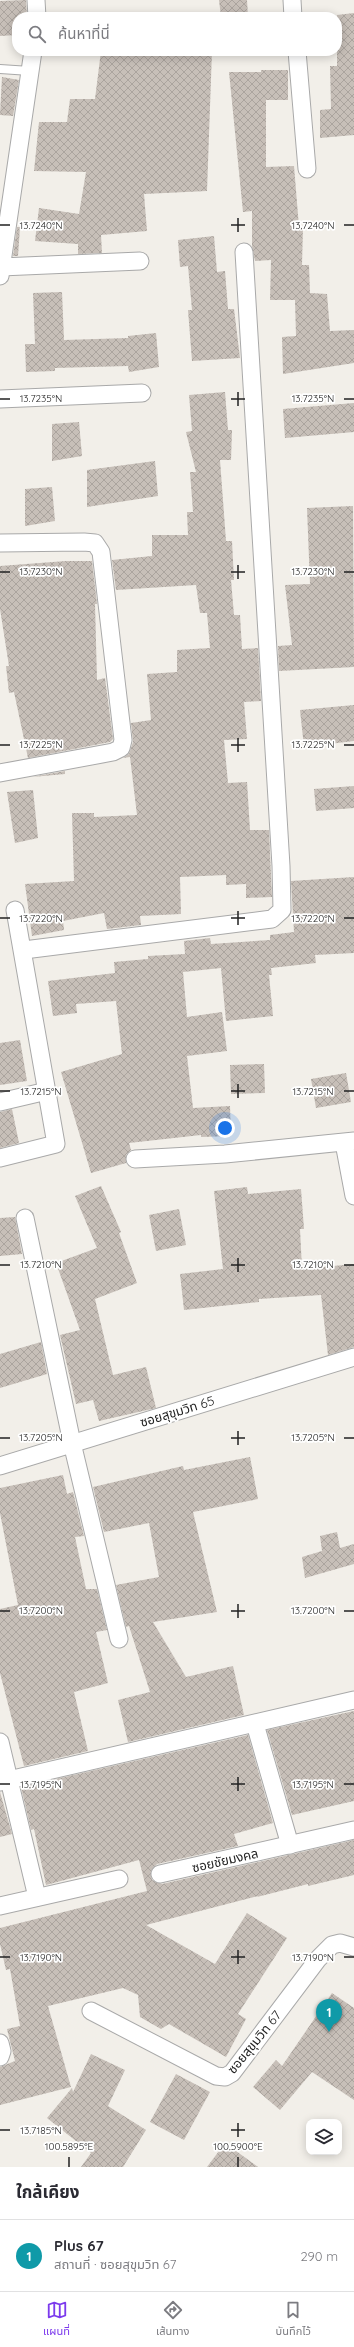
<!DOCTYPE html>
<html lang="th">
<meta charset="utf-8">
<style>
:root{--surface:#fff;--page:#f2f2f3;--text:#2b2b33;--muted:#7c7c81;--line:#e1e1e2;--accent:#7c3aed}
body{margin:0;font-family:Quicksand,"Noto Sans Thai",sans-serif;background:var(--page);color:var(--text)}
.controls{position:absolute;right:12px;bottom:12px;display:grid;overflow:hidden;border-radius:8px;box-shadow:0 2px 10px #0003}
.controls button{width:36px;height:36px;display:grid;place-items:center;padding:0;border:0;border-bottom:1px solid var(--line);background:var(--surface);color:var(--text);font:20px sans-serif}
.you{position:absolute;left:225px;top:1128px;width:14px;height:14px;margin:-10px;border:3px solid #fff;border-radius:50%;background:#1a73e8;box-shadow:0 0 0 6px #1a73e833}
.badge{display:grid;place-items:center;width:26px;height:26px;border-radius:50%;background:var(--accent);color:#fff;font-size:13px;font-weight:700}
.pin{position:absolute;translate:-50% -33px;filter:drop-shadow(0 1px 2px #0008)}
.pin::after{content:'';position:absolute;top:21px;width:14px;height:12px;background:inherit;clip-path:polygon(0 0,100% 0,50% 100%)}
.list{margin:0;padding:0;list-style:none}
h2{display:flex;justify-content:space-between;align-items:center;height:52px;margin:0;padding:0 16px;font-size:17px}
h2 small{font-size:13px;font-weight:400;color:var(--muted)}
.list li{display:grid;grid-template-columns:26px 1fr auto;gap:12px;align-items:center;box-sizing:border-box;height:72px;padding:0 16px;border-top:1px solid var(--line)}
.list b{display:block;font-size:15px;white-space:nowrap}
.list p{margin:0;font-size:13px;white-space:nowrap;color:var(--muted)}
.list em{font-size:13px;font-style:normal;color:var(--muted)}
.icon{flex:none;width:22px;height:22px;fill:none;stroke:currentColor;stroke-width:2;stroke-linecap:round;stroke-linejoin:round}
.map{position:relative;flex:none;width:354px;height:2167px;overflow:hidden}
.search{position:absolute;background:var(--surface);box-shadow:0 2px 10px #0003;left:12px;right:12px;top:12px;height:44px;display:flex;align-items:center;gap:10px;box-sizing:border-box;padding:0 14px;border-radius:16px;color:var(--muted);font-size:15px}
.sheet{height:124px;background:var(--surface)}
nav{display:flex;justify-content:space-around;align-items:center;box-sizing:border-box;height:56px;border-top:1px solid var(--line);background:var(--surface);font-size:11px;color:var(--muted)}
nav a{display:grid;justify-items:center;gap:2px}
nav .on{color:var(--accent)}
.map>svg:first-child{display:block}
.building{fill:url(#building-cross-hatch)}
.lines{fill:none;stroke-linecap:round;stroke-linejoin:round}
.service-casing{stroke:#a9a9a9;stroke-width:10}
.minor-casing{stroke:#a9a9a9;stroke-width:19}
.service{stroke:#fff;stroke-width:8}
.minor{stroke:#fff;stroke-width:17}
.ticks{fill:none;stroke:#222;stroke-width:1.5}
.labels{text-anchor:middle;stroke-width:3.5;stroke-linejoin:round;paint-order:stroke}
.street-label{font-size:13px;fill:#222;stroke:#fff}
.ticks-label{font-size:10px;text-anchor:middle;fill:#222;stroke:#fff;stroke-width:3.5;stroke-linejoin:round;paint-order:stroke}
</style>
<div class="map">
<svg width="354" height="2167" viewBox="0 0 354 2167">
<defs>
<pattern id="building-cross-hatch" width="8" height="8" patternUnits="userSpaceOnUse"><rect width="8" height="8" fill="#c7bfb8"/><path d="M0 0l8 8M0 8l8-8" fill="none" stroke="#aba49e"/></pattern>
</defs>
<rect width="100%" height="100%" fill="#f2efe9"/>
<g class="building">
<polygon points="26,0 27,17 17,17 17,35 0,36 0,1"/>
<polygon points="219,0 247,0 248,17 221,17"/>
<polygon points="354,13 354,135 320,138 320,110 331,109 330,66 337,66 337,15"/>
<polygon points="101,51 212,51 207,191 144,194 147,231 101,235 102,253 78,254 78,244 35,241 39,208 79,214 86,172 34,171 39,122 67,122 70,99 95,99"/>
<polygon points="261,70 288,70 288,100 266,100 266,167 294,166 299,227 303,227 302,265 309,265 310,293 327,294 330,331 354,330 354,363 283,374 282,337 296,336 295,300 270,300 271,260 255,261 252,246 252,211 243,212 229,72 261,72"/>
<polygon points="2,77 19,80 13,116 0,115"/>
<polygon points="17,227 20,227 18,256 13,256"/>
<polygon points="214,236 217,272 225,271 228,309 234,309 240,358 192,361 188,310 192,310 188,266 180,267 178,240"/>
<polygon points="62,292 64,340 128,338 128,336 156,333 159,367 129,372 128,366 55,368 55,371 26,372 25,344 35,344 33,293"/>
<polygon points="225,392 228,430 232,430 231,460 220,460 226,541 232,541 234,580 231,580 234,615 240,615 242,649 258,648 261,701 244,702 247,739 224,740 228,783 247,782 250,830 269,830 272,897 246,898 246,884 226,885 226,875 180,877 181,914 140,916 141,925 107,929 104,913 63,921 64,930 32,936 25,884 74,881 72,813 94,813 94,817 137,815 130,757 123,758 129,754 133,742 131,723 151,720 147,674 177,672 177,650 210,648 207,613 200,613 196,585 116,590 112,560 152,556 152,535 188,535 187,512 193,512 190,472 196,472 186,432 192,431 189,395"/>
<polygon points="354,403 354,432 285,438 283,409"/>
<polygon points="79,422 82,456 52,461 52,424"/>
<polygon points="155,461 158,496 87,507 87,470"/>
<polygon points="52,487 55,521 25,526 25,489"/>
<polygon points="353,506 354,667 279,671 278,646 292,645 285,585 310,584 307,508"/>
<polygon points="66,561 92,561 97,604 95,604 97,680 105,678 113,739 110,742 28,758 14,692 9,693 6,666 9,666 0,609 0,566"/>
<polygon points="354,705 354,741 304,747 300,710"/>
<polygon points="65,771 65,774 32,777"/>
<polygon points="354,786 354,808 316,811 314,789"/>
<polygon points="33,790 38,838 15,843 7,792"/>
<polygon points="354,877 354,953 315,955 316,963 271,968 272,975 269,975 273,1016 226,1021 221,968 183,972 187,1017 222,1012 227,1051 187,1056 193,1108 230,1106 231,1136 201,1137 201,1135 129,1143 131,1150 126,1155 126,1163 91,1173 61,1072 122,1054 116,1001 76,1004 77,1013 53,1016 48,981 115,973 114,962 148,959 148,956 185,954 184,941 210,938 211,944 270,940 270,935 294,932 291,881"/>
<polygon points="20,1040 27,1081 0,1085 0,1043"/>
<polygon points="264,1064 265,1093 231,1094 230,1065"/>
<polygon points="346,1073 351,1102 316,1108 311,1079"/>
<polygon points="12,1109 19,1143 0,1148 0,1112"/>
<polygon points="101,1186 121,1232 119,1233 137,1283 95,1299 113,1375 146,1367 156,1408 99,1421 93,1400 76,1404 60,1335 80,1330 56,1263 97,1248 75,1196"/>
<polygon points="247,1187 248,1194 301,1189 304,1229 300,1229 302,1269 354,1264 354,1347 328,1355 321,1295 259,1299 259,1302 184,1310 180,1274 223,1269 214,1191"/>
<polygon points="179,1209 186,1245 156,1251 149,1215"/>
<polygon points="15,1217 22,1254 0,1256 0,1218"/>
<polygon points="41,1342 47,1374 0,1388 0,1354"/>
<polygon points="250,1457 258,1499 193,1512 217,1612 153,1622 186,1677 233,1666 244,1715 128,1742 118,1700 150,1692 129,1626 126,1627 116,1585 159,1577 149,1523 104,1532 93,1487 183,1466 184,1470"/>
<polygon points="63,1475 67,1494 73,1492 84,1536 75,1537 86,1589 97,1589 107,1630 96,1632 108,1683 74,1692 88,1751 24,1766 0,1673 0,1609 18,1605 0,1513 0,1488"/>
<polygon points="337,1532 340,1548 354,1544 354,1564 305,1578 302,1557 322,1551 320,1536"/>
<polygon points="354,1711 354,1801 292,1815 267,1730"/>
<polygon points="248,1735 273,1823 234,1834 238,1846 157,1864 151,1871 152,1880 162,1884 354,1840 354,1875 308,1886 308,1884 257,1897 258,1896 146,1925 215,1964 247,1913 287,1938 238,2014 246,2019 226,2057 169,2024 161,2029 140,2017 138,1995 123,1988 48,2006 71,2087 0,2105 0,2067 15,2061 7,2029 20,2026 10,1969 6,1970 0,1944 0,1928 147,1891 139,1860 46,1885 34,1829 31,1830 21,1787"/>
<polygon points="0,1792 12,1834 0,1837"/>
<polygon points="332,1993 354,2008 354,2100 312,2072 280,2110 253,2087 276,2060 282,2066"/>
<polygon points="91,2054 125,2070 108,2106 146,2130 123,2167 81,2167 91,2153 47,2118 72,2088 73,2092"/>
<polygon points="176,2074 210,2092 184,2140 150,2122"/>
<polygon points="225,2143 258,2167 207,2167"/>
</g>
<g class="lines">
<g class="service-casing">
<polyline id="service" points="0,69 30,71"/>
</g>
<g class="minor-casing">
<g id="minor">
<polyline points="36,0 37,17"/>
<polyline points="292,0 293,17"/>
<polyline points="297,51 307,169"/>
<polyline points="1,267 140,261"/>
<polyline points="0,276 33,51"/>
<polyline points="0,399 142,393"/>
<polyline points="0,543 84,542 95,543 101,552 123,740 121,748 113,752 0,773"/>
<polyline points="24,950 272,919 282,910 281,866 244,252"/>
<polyline points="0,1102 47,1091"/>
<polyline points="344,1143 354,1196"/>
<polyline points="0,1158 56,1144 15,910"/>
<polyline points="135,1159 225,1154 354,1141"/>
<polyline points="25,1218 72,1443 119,1639"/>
<polyline points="0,1466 354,1357"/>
<polyline points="255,1724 290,1845"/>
<polyline points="0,1742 37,1897"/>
<polyline points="0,1782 354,1700"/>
<polyline points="160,1874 354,1830"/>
<polyline points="0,1906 119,1879"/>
<polyline points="91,2011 216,2076 225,2077 232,2073 318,1959 332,1945 340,1943 354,1947"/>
<polyline points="0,2043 2,2051 0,2057"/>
</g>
</g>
<use href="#service" class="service"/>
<use href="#minor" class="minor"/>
</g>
<path class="ticks" d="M238,218V232M0,225H10M231,225H245M344,225H354M238,392V406M0,399H10M231,399H245M344,399H354M238,565V579M0,572H10M231,572H245M344,572H354M238,738V752M0,745H10M231,745H245M344,745H354M238,911V925M0,918H10M231,918H245M344,918H354M238,1084V1098M0,1091H10M231,1091H245M344,1091H354M238,1258V1272M0,1265H10M231,1265H245M344,1265H354M238,1431V1445M0,1438H10M231,1438H245M344,1438H354M238,1604V1618M0,1611H10M231,1611H245M344,1611H354M238,1777V1791M0,1784H10M231,1784H245M344,1784H354M238,1950V1964M0,1957H10M231,1957H245M344,1957H354M238,2123V2137M0,2130H10M231,2130H245M69,2157V2167M238,2157V2167"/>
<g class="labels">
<g class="street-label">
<text transform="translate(177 1411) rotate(-17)" y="5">ซอยสุขุมวิท 65</text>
<text transform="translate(225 1860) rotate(-13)" y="5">ซอยชัยมงคล</text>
<text transform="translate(254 2042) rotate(-51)" y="5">ซอยสุขุมวิท 67</text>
</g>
</g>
<g class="ticks-label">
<text x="41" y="229">13.7240°N</text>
<text x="313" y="229">13.7240°N</text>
<text x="41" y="402">13.7235°N</text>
<text x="313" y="402">13.7235°N</text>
<text x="41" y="575">13.7230°N</text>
<text x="313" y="575">13.7230°N</text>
<text x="41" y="748">13.7225°N</text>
<text x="313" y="748">13.7225°N</text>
<text x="41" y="922">13.7220°N</text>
<text x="313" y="922">13.7220°N</text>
<text x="41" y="1095">13.7215°N</text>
<text x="313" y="1095">13.7215°N</text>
<text x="41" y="1268">13.7210°N</text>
<text x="313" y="1268">13.7210°N</text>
<text x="41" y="1441">13.7205°N</text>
<text x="313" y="1441">13.7205°N</text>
<text x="41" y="1614">13.7200°N</text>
<text x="313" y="1614">13.7200°N</text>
<text x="41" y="1788">13.7195°N</text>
<text x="313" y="1788">13.7195°N</text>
<text x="41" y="1961">13.7190°N</text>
<text x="313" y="1961">13.7190°N</text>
<text x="41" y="2134">13.7185°N</text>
<text x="69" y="2150">100.5895°E</text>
<text x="238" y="2150">100.5900°E</text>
</g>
</svg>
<div class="controls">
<button><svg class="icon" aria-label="layers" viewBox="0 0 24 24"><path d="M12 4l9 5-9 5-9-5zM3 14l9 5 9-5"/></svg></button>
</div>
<div class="you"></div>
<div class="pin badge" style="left:329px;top:2032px;background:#0f9aa8">1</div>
<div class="search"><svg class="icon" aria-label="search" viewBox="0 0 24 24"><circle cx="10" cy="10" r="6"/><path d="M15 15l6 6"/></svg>ค้นหาที่นี่</div>
</div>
<section class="sheet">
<h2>ใกล้เคียง<small></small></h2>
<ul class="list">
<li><span class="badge" style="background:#0f9aa8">1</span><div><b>Plus 67</b><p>สถานที่ · ซอยสุขุมวิท 67</p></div><em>290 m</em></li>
</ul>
</section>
<nav>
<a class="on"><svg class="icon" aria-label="map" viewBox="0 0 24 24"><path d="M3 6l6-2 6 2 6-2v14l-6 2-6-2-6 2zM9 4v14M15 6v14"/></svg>แผนที่</a>
<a><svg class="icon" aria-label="directions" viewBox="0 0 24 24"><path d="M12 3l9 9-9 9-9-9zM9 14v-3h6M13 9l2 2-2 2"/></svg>เส้นทาง</a>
<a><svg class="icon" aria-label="saved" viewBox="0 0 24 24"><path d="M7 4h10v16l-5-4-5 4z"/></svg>บันทึกไว้</a>
</nav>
